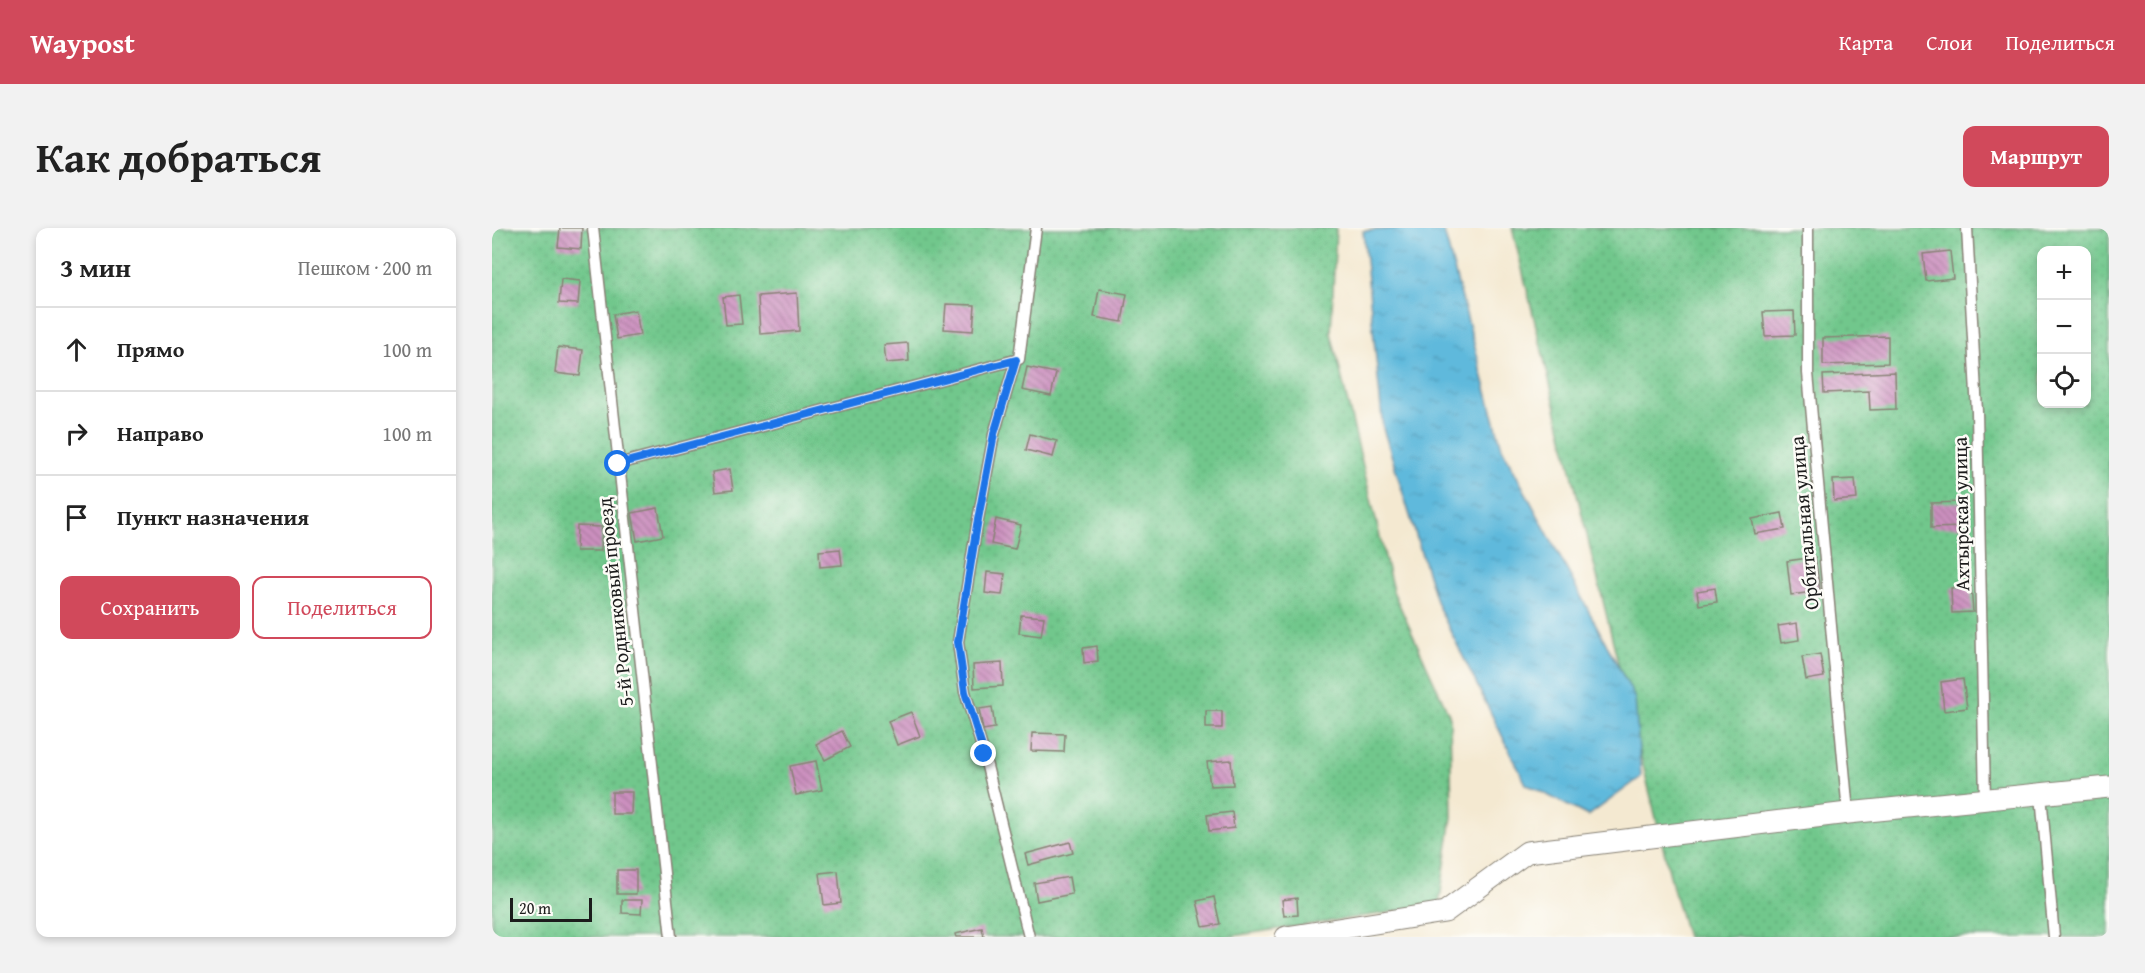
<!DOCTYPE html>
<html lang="ru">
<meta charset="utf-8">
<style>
:root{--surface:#fff;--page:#f2f2f2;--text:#222;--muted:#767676;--line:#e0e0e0;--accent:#d1495b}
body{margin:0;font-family:"Gentium Book Plus",serif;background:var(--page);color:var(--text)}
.controls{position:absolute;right:18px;top:18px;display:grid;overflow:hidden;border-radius:12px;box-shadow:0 3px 9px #0003}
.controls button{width:54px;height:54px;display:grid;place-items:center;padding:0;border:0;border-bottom:2px solid var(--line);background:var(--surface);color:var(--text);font:30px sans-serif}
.scale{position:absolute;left:18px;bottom:15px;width:82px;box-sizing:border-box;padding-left:6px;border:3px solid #1c1c1c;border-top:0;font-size:16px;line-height:21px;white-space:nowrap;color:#1c1c1c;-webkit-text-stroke:4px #fdfcf7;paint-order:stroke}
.stop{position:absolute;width:18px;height:18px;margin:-14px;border:4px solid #1a73e8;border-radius:50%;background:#fff}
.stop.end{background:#1a73e8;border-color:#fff;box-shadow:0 2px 6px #0008}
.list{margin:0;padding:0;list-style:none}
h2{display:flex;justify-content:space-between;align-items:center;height:78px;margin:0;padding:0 24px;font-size:26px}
h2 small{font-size:20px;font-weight:400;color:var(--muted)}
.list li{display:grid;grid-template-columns:39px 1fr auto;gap:18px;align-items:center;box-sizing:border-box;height:84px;padding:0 24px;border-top:2px solid var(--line)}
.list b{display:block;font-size:22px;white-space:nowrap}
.list em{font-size:20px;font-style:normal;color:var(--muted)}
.actions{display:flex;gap:12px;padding:18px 24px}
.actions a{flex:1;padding:14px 0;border:2px solid var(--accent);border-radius:12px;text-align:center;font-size:21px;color:var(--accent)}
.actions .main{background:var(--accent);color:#fff}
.icon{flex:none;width:33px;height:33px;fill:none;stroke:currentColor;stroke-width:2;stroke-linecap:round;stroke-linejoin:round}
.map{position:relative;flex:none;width:1617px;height:709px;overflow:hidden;border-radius:12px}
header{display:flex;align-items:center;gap:36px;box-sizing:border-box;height:84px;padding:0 30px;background:var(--accent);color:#fff}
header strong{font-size:28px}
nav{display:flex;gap:33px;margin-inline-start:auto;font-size:21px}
.intro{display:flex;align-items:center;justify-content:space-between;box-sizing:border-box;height:144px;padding:0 36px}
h1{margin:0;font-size:42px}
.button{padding:15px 27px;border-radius:12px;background:var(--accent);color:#fff;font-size:21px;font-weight:700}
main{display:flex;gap:36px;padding:0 36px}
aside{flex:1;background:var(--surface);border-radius:12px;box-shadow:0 3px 9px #0003}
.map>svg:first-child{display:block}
.grass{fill:url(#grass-dots);stroke:#467254;stroke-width:1.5;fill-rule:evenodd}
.water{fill:url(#water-ripples);stroke:#3e6a7c;stroke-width:1.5}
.building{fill:url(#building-back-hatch)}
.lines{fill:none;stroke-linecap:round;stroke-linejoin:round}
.lane-casing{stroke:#888276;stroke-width:13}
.street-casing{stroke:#888276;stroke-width:23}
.lane{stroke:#fff;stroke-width:10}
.street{stroke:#fff;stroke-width:21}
.route{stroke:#1a73e8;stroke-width:8}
.labels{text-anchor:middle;stroke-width:5;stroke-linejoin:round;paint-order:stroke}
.street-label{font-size:20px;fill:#1c1c1c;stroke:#fdfcf7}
</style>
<header>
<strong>Waypost</strong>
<nav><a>Карта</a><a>Слои</a><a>Поделиться</a></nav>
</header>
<div class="intro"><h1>Как добраться</h1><a class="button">Маршрут</a></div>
<main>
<aside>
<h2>3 мин<small>Пешком · 200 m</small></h2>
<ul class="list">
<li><svg class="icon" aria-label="ahead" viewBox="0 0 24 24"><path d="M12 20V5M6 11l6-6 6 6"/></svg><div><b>Прямо</b></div><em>100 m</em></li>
<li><svg class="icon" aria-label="right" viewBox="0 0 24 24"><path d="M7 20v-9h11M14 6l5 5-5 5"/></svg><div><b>Направо</b></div><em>100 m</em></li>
<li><svg class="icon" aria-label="arrive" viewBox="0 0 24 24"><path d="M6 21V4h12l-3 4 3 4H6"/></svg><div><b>Пункт назначения</b></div></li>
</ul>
<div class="actions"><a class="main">Сохранить</a><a>Поделиться</a></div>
</aside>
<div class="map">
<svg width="1617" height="709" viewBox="0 0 1617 709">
<defs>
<pattern id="grass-dots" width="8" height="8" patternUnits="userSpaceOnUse" patternTransform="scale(1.5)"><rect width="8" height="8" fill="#71c78c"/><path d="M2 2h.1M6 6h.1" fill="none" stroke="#61aa78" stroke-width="1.8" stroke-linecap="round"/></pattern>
<pattern id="water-ripples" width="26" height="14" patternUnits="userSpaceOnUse" patternTransform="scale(1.5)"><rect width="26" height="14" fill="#5fb9dc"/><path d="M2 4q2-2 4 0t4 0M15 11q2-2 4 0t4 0" fill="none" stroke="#529ebc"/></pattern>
<pattern id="building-back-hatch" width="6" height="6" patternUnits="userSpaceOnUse" patternTransform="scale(1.5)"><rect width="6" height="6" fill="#cc90bf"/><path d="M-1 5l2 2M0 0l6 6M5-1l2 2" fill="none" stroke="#a5759a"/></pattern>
</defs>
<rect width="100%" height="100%" fill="#fdfcf7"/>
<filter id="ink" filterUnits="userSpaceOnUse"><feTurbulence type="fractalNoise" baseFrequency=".0167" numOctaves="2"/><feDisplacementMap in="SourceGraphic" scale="12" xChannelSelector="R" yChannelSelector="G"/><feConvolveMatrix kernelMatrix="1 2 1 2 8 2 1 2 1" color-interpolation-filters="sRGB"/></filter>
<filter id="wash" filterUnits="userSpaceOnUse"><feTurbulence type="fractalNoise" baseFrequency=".008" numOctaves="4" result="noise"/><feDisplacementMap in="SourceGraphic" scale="24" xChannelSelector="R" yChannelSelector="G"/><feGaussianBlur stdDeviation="1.35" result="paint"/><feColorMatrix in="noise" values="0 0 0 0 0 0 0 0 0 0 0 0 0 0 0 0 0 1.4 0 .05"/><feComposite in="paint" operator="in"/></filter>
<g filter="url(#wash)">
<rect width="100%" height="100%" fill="#f4e9d1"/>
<g class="grass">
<polygon points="0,0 844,0 839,105 901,363 958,489 960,589 947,677 734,709 0,709"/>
<path d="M1020,0H1617V709H1195L1182,664ZM1550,22H1594V176H1550Z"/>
</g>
<polygon class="water" points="913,0 951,0 1010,220 1143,470 1149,549 1096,588 1034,556 945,376 891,200 871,3"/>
<g id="blocks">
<g class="building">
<polygon points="68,0 90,0 89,21 66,19"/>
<polygon points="1458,23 1461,50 1434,53 1431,26"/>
<polygon points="69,51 88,53 86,76 67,75"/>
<polygon points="607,61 635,66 630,94 602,89"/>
<polygon points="305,65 307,103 268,106 266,68"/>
<polygon points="247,67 250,96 234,97 231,69"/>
<polygon points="454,76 483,77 481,103 452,101"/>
<polygon points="144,82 148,107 125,111 121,86"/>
<polygon points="1302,83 1303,107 1273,108 1271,84"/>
<polygon points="1396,108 1396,135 1331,137 1331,110"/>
<polygon points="416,115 417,133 394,135 392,117"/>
<polygon points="66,119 91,122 88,148 63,145"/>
<polygon points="535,139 564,145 559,168 530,162"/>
<polygon points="1403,144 1404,181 1378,182 1377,163 1332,165 1331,147"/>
<polygon points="538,206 565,213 561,229 534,222"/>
<polygon points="238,241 241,262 223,264 220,244"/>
<polygon points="1363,251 1365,271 1342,273 1341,252"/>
<polygon points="1471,274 1472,299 1439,300 1439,275"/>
<polygon points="166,280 171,308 145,313 140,285"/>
<polygon points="1290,285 1293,301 1263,306 1260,291"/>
<polygon points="504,291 529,297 523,321 499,316"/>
<polygon points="85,298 110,299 109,323 84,323"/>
<polygon points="348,321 350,337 328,339 327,323"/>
<polygon points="1323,329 1328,363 1299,367 1295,333"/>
<polygon points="495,344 513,346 510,367 493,365"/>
<polygon points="1479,358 1481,384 1460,385 1459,360"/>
<polygon points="1223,360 1225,374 1207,377 1205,363"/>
<polygon points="529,387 552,389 549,408 527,405"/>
<polygon points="1305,395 1307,412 1289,415 1286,398"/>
<polygon points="605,418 606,433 592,435 591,420"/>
<polygon points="1328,426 1332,449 1314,452 1310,429"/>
<polygon points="510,435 511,458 482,460 481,437"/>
<polygon points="1471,451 1475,480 1452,483 1449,454"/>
<polygon points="500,479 503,500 491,502 487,481"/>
<rect x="714" y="483" width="16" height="17"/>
<polygon points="419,484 428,508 405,517 396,493"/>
<polygon points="350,503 358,519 333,532 324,516"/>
<polygon points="540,505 573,506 572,524 539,523"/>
<polygon points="739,532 741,557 718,558 715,534"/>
<polygon points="324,533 330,562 304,567 298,538"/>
<polygon points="120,564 140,564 139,586 120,586"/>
<polygon points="740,584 742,600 717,603 715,587"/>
<polygon points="578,614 581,625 536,637 533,626"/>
<rect x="125" y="642" width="19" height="24"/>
<polygon points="346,643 349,675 332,677 328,645"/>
<polygon points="577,649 580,666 545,673 542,655"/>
<polygon points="722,669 728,696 711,699 705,673"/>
<polygon points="805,670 806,687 792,688 790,672"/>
<polygon points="130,672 150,672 149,686 130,685"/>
<polygon points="490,700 492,709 464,709 463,706"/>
</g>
</g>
</g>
<g filter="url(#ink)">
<use href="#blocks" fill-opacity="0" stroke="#888276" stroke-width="1.5"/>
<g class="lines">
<g class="lane-casing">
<g id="lane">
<polyline points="101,0 179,709"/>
<polyline points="1316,0 1316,145 1356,585"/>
<polyline points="1475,0 1485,184 1493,572"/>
<polyline points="524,132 502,206 485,297 466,414 473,464 492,526 537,709"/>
<polyline points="126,236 527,131 544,0"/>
<polyline points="1549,567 1562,709"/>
</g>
</g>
<g class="street-casing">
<polyline id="street" points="794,709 953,684 1035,624 1356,585 1617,559"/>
</g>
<use href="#lane" class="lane"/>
<use href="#street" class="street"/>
</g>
</g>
<g class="lines" filter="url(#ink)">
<polyline class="route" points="126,236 524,132 502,206 485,297 466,414 473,464 492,526"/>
</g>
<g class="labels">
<g class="street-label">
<text transform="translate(1469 286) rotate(-91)" y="7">Ахтырская улица</text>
<text transform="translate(1312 295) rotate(-95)" y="7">Орбитальная улица</text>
<text transform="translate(123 374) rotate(-96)" y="7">5-й Родниковый проезд</text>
</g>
</g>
</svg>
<div class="controls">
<button>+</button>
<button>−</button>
<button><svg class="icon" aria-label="locate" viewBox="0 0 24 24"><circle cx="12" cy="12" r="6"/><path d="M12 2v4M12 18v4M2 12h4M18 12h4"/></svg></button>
</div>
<div class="scale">20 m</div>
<div class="stop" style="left:126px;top:236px"></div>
<div class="stop end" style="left:492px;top:526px"></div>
</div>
</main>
